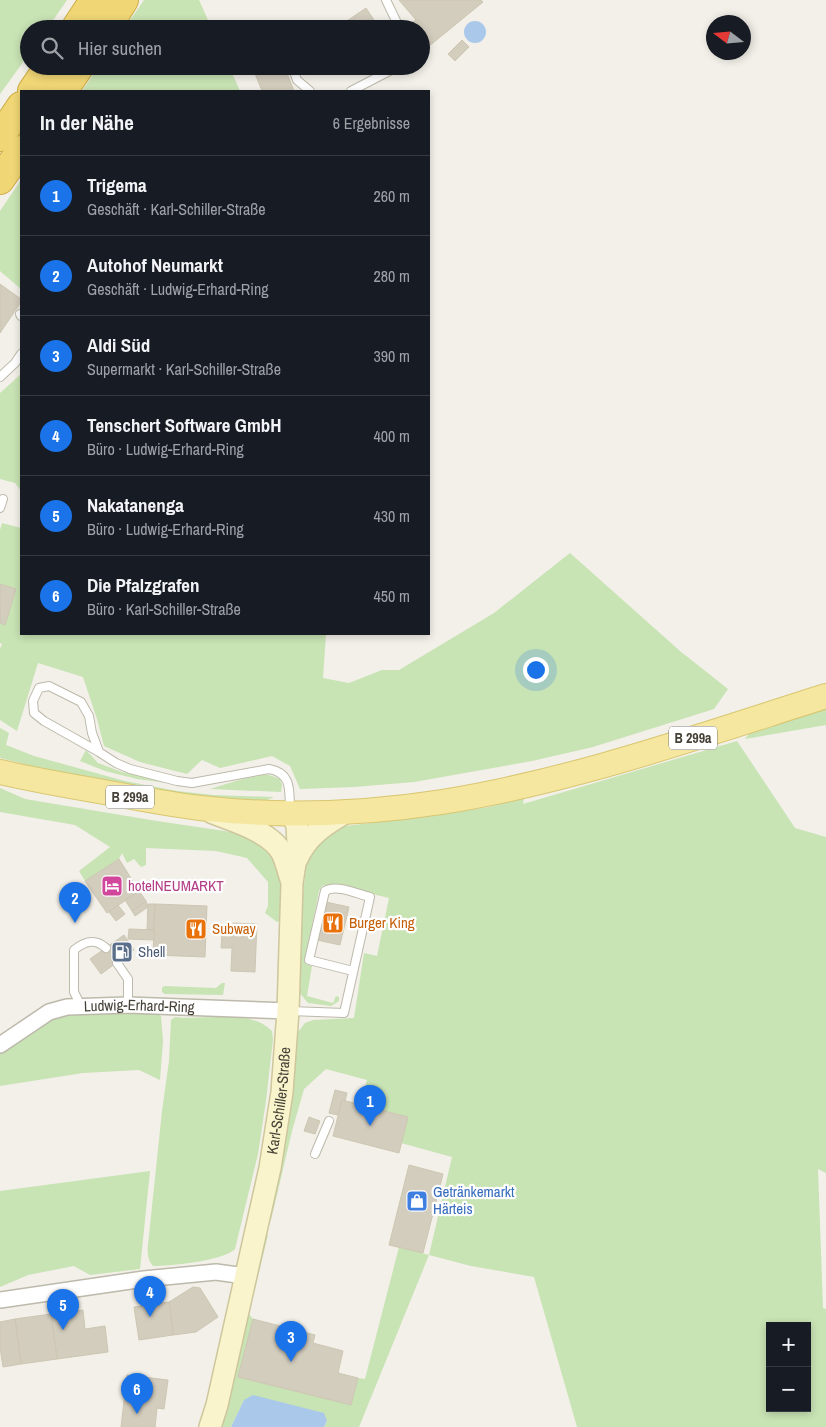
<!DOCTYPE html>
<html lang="de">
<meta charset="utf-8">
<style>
:root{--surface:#171b24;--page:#20242c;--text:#f1f3f6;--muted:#9ea1a6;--line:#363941;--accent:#1a73e8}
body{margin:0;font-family:"Archivo Narrow",sans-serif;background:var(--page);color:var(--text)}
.controls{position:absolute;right:15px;bottom:15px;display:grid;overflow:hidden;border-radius:0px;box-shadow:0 2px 8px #0003}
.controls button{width:45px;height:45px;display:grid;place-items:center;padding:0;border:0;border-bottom:1px solid var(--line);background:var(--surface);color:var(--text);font:25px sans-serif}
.compass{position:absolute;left:706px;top:15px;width:45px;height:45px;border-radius:50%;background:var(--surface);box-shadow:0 2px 8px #0003;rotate:286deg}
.you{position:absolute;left:535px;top:669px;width:18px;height:18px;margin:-12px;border:4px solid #fff;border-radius:50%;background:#1a73e8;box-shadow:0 0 0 8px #1a73e833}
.badge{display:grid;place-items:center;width:32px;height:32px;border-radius:50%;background:var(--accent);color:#fff;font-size:16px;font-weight:700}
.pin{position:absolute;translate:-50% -41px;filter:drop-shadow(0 1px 2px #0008)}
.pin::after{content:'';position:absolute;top:26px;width:18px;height:15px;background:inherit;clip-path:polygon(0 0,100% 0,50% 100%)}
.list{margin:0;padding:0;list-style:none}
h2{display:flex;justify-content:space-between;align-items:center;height:65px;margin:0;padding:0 20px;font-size:21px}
h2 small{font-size:16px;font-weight:400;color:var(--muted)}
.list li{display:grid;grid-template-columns:32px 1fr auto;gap:15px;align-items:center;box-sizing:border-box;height:80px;padding:0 20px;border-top:1px solid var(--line)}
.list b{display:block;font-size:19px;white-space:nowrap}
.list p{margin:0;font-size:16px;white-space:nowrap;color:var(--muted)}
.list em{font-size:16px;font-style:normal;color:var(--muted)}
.icon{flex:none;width:28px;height:28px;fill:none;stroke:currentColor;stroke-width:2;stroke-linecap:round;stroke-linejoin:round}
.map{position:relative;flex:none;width:826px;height:1427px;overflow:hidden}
.search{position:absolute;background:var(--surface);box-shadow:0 2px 8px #0003;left:20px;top:20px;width:410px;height:55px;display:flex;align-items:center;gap:12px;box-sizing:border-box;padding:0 18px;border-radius:28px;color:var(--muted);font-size:19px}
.panel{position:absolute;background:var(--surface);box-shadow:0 2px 8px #0003;left:20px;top:90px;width:410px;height:545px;border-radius:0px}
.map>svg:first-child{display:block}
.green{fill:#c8e3b4;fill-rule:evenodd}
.water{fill:#aac8e9}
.building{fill:#d3cdbe;stroke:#cdc6b2}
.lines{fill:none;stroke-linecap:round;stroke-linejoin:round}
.lane-casing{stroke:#bdb9ab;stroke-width:10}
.street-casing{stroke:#bdb9ab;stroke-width:18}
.secondary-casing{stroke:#cec69c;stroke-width:24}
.primary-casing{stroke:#d8c670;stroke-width:26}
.highway-casing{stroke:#cead46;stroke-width:30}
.lane{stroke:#fff;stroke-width:8}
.street{stroke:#fff;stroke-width:15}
.secondary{stroke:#f9f4cb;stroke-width:21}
.primary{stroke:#f5e79f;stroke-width:24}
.highway{stroke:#f0d675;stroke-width:28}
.labels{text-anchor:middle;stroke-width:4.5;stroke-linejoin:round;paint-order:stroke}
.shield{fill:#fff;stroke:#7d7a73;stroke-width:1}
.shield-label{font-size:14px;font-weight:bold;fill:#454137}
.hotel-label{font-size:15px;fill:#b23c85;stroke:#fff;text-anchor:start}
.food-label{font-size:15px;fill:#c56008;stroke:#fff;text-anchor:start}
.service-label{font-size:15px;fill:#4e5e75;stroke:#fff;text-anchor:start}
.street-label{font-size:15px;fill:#454137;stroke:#fff}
.shop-label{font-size:15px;fill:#366cbe;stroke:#fff;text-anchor:start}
</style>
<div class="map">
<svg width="826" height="1427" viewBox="0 0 826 1427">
<rect width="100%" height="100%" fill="#f2f0e8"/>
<g class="green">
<polygon points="0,0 67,0 47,29 29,29 29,54 0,94"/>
<polygon points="144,0 199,0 212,29 124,29"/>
<polygon points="99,66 229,66 240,91 82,91"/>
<polygon points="21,180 21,289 0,271 0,211"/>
<polygon points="21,374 21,491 15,483 0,479 0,393"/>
<polygon points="2,523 21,528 21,634 326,634 323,678 349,683 382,670 399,670 494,613 570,553 680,651 728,689 714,709 593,747 532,761 414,782 354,787 300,789 290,766 272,756 220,768 202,760 187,774 140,762 104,746 97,719 83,677 38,663 17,731 0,720 0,649 2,644 0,643 0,623 5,625 16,589 0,584 0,530"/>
<polygon points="826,707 826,725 745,739 752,730"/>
<path d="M0,728L9,733L6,745L34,756L125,781L177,791L213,795L274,797L267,800L259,801C237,800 213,799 191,796C127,788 63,774 0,758Z"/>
<path d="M737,741L795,828L826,837V1173L818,1169L823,1308L826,1309V1427H577L534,1277L471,1266L429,1255L359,1427H324L327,1421L244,1400L231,1427H216L264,1236L268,1235L249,1314L253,1319L238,1377L351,1405L358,1378L365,1379L399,1247L429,1255L452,1157L401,1143L408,1117L360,1104L367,1080L326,1069L304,1089L292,1131L271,1220L269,1216L295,1036L305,1023L313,1020L354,1018L364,953L377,956L389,898L331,884L322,886L319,891L308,945L306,964L312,966L307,996L333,1003L336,996L339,997V1001L331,1006L308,1003L298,991L303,896L307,855L337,827L437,815L489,807L524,798L523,804ZM770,1326H807V1408H770Z"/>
<polygon points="86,750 98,763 122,772 182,785 137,779 105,771 80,761"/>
<polygon points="262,775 269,775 280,779 282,785 281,792 210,789 239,780"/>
<polygon points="0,788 25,799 157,821 245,834 260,840 281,869 283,918 277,922 265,913 268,906 268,882 247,858 216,851 146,848 146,865 141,867 134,859 127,863 122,853 119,859 85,881 79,871 110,847 75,825 0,812"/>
<polygon points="222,983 225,983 223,995 165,994 162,992 162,988 164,986 216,988"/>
<polygon points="125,1012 158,1014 161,1016 163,1041 160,1080 139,1070 83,1073 0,1086 0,1053 49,1021 68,1013"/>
<path d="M175,1017C205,1021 250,1008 272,1031L273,1039L266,1101L258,1154L235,1249C223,1261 170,1266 153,1266C145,1257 148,1246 149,1235L162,1111L169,1061L171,1020Z"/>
<polygon points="150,1171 140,1269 90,1275 74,1266 28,1275 0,1287 0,1191"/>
</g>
<g class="water">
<circle cx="475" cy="32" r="11"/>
<polygon points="253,1395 324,1413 327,1421 324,1427 231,1427 244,1400"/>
</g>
<g class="building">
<polygon points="399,0 481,0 483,2 428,47 421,39 421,29 414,29 410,24 416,20"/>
<polygon points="366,8 380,29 340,29 338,27"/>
<polygon points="462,40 469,47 455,61 448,54"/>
<polygon points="252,66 284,66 294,91 262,91"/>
<polygon points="0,284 21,299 21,302 0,333"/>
<polygon points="0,584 16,589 5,625 0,623"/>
<polygon points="119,859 139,891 107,913 85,881"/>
<polygon points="139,891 146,901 132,911 125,900"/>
<polygon points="146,901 148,907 135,916 132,911"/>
<polygon points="326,902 349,907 340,945 317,940"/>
<polygon points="148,904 155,904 154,930 147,930"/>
<polygon points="155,904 207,906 205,957 153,955"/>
<polygon points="118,905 125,914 116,921 109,912"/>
<polygon points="233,923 257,924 255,972 231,971 232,948 221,948 222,933 233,934"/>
<polygon points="129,929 154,930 154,940 128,939"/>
<polygon points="124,935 134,950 101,974 90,959"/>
<polygon points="335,1090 347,1093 345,1101 342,1100 338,1115 329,1113"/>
<polygon points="342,1100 408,1117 399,1153 333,1136"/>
<polygon points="309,1117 320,1121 315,1134 304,1131"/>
<polygon points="409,1165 443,1174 423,1253 389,1245"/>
<polygon points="193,1287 200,1288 218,1317 196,1332 173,1335 169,1302"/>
<polygon points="169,1302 173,1335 139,1340 134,1307"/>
<polygon points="83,1310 85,1329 105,1326 108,1352 57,1359 51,1314"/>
<polygon points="51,1314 57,1359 21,1364 15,1319"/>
<polygon points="15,1319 21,1364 3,1367 0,1348 0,1322"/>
<polygon points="253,1319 315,1335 313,1343 343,1351 338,1373 358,1378 351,1405 238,1377"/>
<polygon points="127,1375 168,1380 164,1409 157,1408 155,1427 121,1427"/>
</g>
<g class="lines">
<g class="lane-casing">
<g id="lane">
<polyline points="386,0 400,29"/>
<polyline points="292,66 297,80 310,91"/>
<polyline points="351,91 399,66"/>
<polyline points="20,314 21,316"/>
<polyline points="0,377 15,363 21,354"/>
<polyline points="0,508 3,499"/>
<path d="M99,752L44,721L34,713L33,701L39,688L49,686L81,702L89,716L92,733L99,752L116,763L130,769L177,781L192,783L269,769C293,773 289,792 290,811"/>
<polyline points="117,963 128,979 128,1005"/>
<path d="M81,1006L74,992V950C85,941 95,938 106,948"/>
<path d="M290,1011L344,1013L370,897C357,894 337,884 325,891L309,960L353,971"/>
<polyline points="315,1154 329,1121"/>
</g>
</g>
<g class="street-casing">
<g id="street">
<path id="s1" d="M0,1045L49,1012L67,1007L128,1005L288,1011"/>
<polyline points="0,1300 144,1279 216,1272 245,1276"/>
</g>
</g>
<g class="secondary-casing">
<g id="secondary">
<path d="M213,813C234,821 271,832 282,853C286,861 288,871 291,879"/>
<path d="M297,859C307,835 326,824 348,811"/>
<path id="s2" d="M210,1427L217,1405L270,1168L282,1092L288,1011L292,883L298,844L297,825L290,812"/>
</g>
</g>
<g class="primary-casing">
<path id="primary" d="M0,772C34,780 69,786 104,792C136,798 168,804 200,808C279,817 364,814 442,802C573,781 700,736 826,696"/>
</g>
<g class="highway-casing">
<g id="highway">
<polyline points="75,29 94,0"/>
<polyline points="106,29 124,0"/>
<polyline points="32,91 49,66"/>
<polyline points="63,91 80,66"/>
<polyline points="0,137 21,106"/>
<polyline points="0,180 21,150"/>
</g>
</g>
<use href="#lane" class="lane"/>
<use href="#street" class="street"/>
<use href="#secondary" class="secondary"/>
<use href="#primary" class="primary"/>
<use href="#highway" class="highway"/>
</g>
<defs>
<g id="hotel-square" transform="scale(1.125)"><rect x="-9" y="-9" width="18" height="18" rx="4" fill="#d1479c" stroke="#fff"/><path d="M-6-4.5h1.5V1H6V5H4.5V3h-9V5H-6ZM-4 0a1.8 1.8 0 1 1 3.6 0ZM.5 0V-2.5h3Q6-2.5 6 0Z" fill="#fff"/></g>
<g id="restaurant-square" transform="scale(1.125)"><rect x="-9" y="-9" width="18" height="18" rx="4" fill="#e8710a" stroke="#fff"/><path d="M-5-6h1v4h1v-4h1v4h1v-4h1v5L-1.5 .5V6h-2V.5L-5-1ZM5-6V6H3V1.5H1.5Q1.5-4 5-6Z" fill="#fff"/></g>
<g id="fuel-square" transform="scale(1.125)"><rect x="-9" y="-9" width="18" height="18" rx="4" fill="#5c6f8a" stroke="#fff"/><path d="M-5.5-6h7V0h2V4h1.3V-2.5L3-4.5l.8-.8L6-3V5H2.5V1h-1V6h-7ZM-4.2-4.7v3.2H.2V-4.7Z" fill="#fff"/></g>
<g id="shop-square" transform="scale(1.125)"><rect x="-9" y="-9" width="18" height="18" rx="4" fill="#3f7fe0" stroke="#fff"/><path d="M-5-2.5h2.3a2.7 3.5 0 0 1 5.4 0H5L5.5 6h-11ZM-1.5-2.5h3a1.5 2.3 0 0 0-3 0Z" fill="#fff"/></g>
</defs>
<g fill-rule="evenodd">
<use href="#hotel-square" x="112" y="886"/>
<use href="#restaurant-square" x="333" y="923"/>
<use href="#restaurant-square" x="196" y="929"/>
<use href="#fuel-square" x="122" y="952"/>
<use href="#shop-square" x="417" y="1201"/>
</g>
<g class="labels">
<g class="shield">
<rect x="669" y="726.5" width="48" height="23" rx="4"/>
<rect x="106" y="785.5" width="48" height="23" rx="4"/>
</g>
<g class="shield-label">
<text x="693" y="743">B 299a</text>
<text x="130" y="802">B 299a</text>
</g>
<g class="hotel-label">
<text x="128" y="891">hotelNEUMARKT</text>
</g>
<g class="food-label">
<text x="349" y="928">Burger King</text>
<text x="212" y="934">Subway</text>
</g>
<g class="service-label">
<text x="138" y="957">Shell</text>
</g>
<g class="street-label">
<text dy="5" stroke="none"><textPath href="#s1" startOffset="150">Ludwig-Erhard-Ring</textPath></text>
<text dy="5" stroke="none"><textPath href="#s2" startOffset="334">Karl-Schiller-Straße</textPath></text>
</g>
<g class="shop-label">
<text x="433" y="1197">Getränkemarkt<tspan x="433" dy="17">Härteis</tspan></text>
</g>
</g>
</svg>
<div class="controls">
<button>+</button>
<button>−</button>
</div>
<svg class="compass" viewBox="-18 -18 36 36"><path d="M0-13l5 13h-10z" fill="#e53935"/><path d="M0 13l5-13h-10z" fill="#9ea1a6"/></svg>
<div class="you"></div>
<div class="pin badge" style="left:370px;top:1126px">1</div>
<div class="pin badge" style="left:75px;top:923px">2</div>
<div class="pin badge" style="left:291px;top:1362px">3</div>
<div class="pin badge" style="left:150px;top:1317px">4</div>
<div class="pin badge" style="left:63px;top:1330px">5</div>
<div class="pin badge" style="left:137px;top:1414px">6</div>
<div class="search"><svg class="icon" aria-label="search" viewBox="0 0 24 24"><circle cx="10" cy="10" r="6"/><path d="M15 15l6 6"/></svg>Hier suchen</div>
<section class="panel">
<h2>In der Nähe<small>6 Ergebnisse</small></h2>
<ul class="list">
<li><span class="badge">1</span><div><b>Trigema</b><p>Geschäft · Karl-Schiller-Straße</p></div><em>260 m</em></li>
<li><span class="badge">2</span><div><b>Autohof Neumarkt</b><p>Geschäft · Ludwig-Erhard-Ring</p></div><em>280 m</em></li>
<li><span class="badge">3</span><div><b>Aldi Süd</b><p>Supermarkt · Karl-Schiller-Straße</p></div><em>390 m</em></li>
<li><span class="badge">4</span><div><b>Tenschert Software GmbH</b><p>Büro · Ludwig-Erhard-Ring</p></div><em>400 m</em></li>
<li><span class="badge">5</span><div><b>Nakatanenga</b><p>Büro · Ludwig-Erhard-Ring</p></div><em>430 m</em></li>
<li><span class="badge">6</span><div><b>Die Pfalzgrafen</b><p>Büro · Karl-Schiller-Straße</p></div><em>450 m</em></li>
</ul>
</section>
</div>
